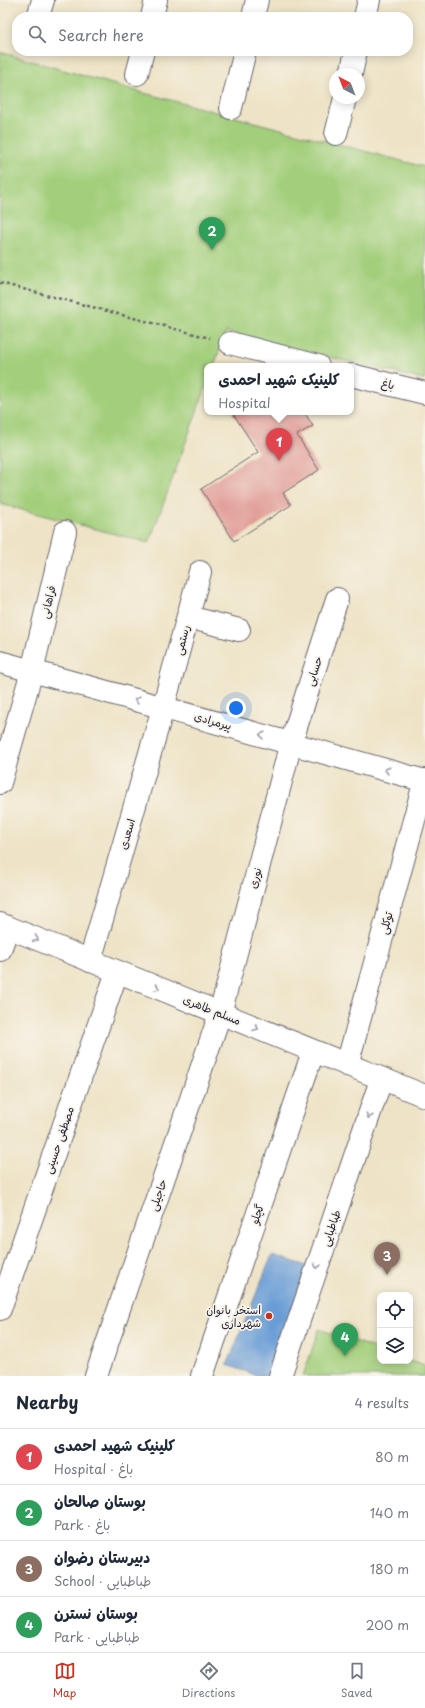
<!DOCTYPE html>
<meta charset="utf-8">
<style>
:root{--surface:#fff;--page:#f2f2f3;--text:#1f2937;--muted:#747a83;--line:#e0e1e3;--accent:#c8321e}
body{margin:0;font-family:"Playpen Sans","Playpen Sans Arabic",sans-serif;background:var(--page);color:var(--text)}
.controls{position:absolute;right:12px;bottom:12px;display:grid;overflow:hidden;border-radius:8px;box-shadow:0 2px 10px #0003}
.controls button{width:36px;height:36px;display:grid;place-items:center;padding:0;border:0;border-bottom:1px solid var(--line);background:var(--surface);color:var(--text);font:20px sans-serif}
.compass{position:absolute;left:329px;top:68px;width:36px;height:36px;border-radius:50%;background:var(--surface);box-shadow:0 2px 10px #0003;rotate:318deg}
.you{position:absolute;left:236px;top:708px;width:14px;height:14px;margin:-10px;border:3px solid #fff;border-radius:50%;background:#1a73e8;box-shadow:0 0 0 6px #1a73e833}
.badge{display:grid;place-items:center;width:26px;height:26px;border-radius:50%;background:var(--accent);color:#fff;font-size:13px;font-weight:700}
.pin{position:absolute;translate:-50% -33px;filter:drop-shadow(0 1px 2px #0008)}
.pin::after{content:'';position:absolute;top:21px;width:14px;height:12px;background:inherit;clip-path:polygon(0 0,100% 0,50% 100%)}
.popup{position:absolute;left:204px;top:363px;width:150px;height:52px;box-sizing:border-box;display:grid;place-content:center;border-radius:8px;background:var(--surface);filter:drop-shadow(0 1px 3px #0005);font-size:13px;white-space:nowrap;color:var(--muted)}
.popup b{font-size:15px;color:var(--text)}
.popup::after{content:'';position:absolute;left:50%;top:100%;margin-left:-8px;border:8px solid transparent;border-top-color:var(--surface)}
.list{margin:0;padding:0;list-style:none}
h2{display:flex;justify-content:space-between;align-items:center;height:52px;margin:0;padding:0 16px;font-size:17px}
h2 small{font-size:13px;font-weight:400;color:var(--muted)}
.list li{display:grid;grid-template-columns:26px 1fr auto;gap:12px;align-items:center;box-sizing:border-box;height:56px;padding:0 16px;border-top:1px solid var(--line)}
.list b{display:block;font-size:15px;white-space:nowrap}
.list p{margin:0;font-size:13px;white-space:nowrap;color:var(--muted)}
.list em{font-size:13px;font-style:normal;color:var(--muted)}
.icon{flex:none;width:22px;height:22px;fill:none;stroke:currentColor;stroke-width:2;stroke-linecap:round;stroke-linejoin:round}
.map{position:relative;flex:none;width:425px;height:1376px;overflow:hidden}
.search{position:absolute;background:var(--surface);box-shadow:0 2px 10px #0003;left:12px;right:12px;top:12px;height:44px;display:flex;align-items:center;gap:10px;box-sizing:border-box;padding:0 14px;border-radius:16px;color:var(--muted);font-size:15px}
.sheet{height:276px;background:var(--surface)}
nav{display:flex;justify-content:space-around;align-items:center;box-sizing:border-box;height:56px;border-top:1px solid var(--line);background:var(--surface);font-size:11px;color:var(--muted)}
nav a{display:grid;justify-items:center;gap:2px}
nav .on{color:var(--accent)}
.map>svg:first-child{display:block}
.green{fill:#a3cf7c;stroke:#62785c}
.water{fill:#6b9dd6;stroke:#466088}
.building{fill:#e09b95}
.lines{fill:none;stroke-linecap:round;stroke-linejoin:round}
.street-casing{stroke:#69666c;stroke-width:24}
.path{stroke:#69666c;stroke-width:2.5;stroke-dasharray:3 3;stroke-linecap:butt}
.street{stroke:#fff;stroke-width:22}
.oneway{stroke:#9c9ca7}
.poi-dot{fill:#c8321e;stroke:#f7f3e8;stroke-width:1.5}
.labels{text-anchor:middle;stroke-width:3.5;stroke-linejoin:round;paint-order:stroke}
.street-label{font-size:11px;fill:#22223b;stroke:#f7f3e8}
.poi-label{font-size:11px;fill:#22223b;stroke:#f7f3e8;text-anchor:end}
</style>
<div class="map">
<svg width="425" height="1376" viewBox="0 0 425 1376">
<rect width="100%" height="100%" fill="#f7f3e8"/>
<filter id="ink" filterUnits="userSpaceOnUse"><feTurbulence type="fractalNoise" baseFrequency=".025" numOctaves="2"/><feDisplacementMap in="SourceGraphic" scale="8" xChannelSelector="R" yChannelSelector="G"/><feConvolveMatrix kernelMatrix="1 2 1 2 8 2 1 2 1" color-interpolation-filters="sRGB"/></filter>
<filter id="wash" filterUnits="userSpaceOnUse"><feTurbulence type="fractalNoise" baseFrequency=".012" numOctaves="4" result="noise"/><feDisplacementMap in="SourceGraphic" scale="16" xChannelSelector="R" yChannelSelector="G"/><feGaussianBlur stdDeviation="0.9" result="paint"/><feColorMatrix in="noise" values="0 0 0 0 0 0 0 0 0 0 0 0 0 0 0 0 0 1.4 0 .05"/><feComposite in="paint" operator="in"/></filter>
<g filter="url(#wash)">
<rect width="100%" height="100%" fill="#eee3c6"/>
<g class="green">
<polygon points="0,52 144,93 425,167 425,380 226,332 214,366 207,366 207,384 149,543 0,504"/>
<polygon points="319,1329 380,1350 380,1361 410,1361 425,1366 425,1376 303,1376"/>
</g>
<polygon class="water" points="272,1255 311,1267 269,1376 259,1376 227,1365"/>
<g id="blocks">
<polygon class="building" points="232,412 304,412 313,426 297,435 319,470 283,493 291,505 234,541 201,489 258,452"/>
</g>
</g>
<g filter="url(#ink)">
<use href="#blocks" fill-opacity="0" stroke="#69666c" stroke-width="1"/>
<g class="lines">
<g class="street-casing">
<g id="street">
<polyline points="38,17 43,0"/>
<polyline points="152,17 156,0"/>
<polyline points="253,17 257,0"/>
<polyline points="365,17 369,0"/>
<polyline points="137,74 143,51"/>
<polyline points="351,74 356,51"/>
<polyline points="231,108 245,51"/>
<polyline points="336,134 345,98"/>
<polyline points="230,343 318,366"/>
<polyline points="351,375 425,393"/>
<polyline points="188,617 239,630"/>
<polyline points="0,662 425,781"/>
<polyline points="0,783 32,671 65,532"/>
<polyline points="0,924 425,1096"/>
<polyline points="0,950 8,927"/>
<polyline points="90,961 163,708 200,572"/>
<polyline points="347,1065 425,780"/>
<polyline points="0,1309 117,972"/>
<polyline points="96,1376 220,1014 291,743 337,599"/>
<polyline points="202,1376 313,1052"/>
<polyline points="280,1376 381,1080"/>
</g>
</g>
<polyline class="path" points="0,283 210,338"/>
<use href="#street" class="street"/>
</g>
<defs><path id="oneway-chevron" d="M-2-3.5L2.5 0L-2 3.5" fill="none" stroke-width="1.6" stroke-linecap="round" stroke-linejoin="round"/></defs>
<g class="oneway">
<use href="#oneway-chevron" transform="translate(137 700) rotate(-164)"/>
<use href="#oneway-chevron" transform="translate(262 735) rotate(-164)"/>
<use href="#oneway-chevron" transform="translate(387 770) rotate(-164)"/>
<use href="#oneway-chevron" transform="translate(36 939) rotate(22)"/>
<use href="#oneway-chevron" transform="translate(157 988) rotate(22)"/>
<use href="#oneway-chevron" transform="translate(256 1028) rotate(22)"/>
<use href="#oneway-chevron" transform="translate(369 1116) rotate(109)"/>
<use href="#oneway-chevron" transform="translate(317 1266) rotate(109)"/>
</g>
</g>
<circle class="poi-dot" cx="269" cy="1316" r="4"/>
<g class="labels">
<g class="street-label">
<text transform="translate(388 384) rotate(14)" y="4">باغ</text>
<text transform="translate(48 602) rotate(-77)" y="4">فراهانی</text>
<text transform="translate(182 640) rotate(-75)" y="4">رستمی</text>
<text transform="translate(314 671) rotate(-72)" y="4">حسابی</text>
<text transform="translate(213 721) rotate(16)" y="4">پیرمرادی</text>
<text transform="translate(127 834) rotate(-74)" y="4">اسعدی</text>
<text transform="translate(255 878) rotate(-75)" y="4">نوری</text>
<text transform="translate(386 923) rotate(-75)" y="4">توکلی</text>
<text transform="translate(212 1010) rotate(22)" y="4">مسلم طاهری</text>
<text transform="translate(59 1140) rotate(-71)" y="4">مصطفی حسینی</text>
<text transform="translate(158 1195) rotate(-71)" y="4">حاجیلی</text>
<text transform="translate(257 1214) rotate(-71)" y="4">گچلو</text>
<text transform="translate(331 1228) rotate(-71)" y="4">طباطبایی</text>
</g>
<g class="poi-label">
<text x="261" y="1314">استخر بانوان<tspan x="261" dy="13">شهرداری</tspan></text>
</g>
</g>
</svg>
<div class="controls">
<button><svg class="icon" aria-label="locate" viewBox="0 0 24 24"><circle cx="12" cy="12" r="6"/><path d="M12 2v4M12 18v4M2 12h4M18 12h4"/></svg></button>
<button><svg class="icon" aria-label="layers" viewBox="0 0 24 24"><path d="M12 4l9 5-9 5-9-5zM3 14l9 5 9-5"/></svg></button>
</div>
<svg class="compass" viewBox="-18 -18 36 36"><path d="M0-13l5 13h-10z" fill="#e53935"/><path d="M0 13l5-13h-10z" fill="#747a83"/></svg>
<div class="you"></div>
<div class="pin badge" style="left:279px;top:461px;background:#e0444e">1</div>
<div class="popup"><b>کلینیک شهید احمدی</b>Hospital</div>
<div class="pin badge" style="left:212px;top:250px;background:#2e9e5b">2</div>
<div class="pin badge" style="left:387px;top:1275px;background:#8d6e63">3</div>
<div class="pin badge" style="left:345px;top:1356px;background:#2e9e5b">4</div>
<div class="search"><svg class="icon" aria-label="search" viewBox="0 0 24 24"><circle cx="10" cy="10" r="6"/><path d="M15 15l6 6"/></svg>Search here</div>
</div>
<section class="sheet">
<h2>Nearby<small>4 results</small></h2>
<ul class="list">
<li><span class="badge" style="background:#e0444e">1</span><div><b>کلینیک شهید احمدی</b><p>Hospital · باغ</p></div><em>80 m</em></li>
<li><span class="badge" style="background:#2e9e5b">2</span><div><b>بوستان صالحان</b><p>Park · باغ</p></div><em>140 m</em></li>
<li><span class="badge" style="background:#8d6e63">3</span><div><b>دبیرستان رضوان</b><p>School · طباطبایی</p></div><em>180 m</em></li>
<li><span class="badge" style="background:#2e9e5b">4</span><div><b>بوستان نسترن</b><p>Park · طباطبایی</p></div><em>200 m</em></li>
</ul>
</section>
<nav>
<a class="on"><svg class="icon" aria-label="map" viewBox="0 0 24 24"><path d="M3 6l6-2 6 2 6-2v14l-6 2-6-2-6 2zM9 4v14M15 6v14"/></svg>Map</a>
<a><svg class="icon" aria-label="directions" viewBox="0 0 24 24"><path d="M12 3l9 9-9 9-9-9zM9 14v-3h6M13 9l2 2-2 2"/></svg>Directions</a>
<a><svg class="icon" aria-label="saved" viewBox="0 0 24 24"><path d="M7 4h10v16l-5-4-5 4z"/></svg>Saved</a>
</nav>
